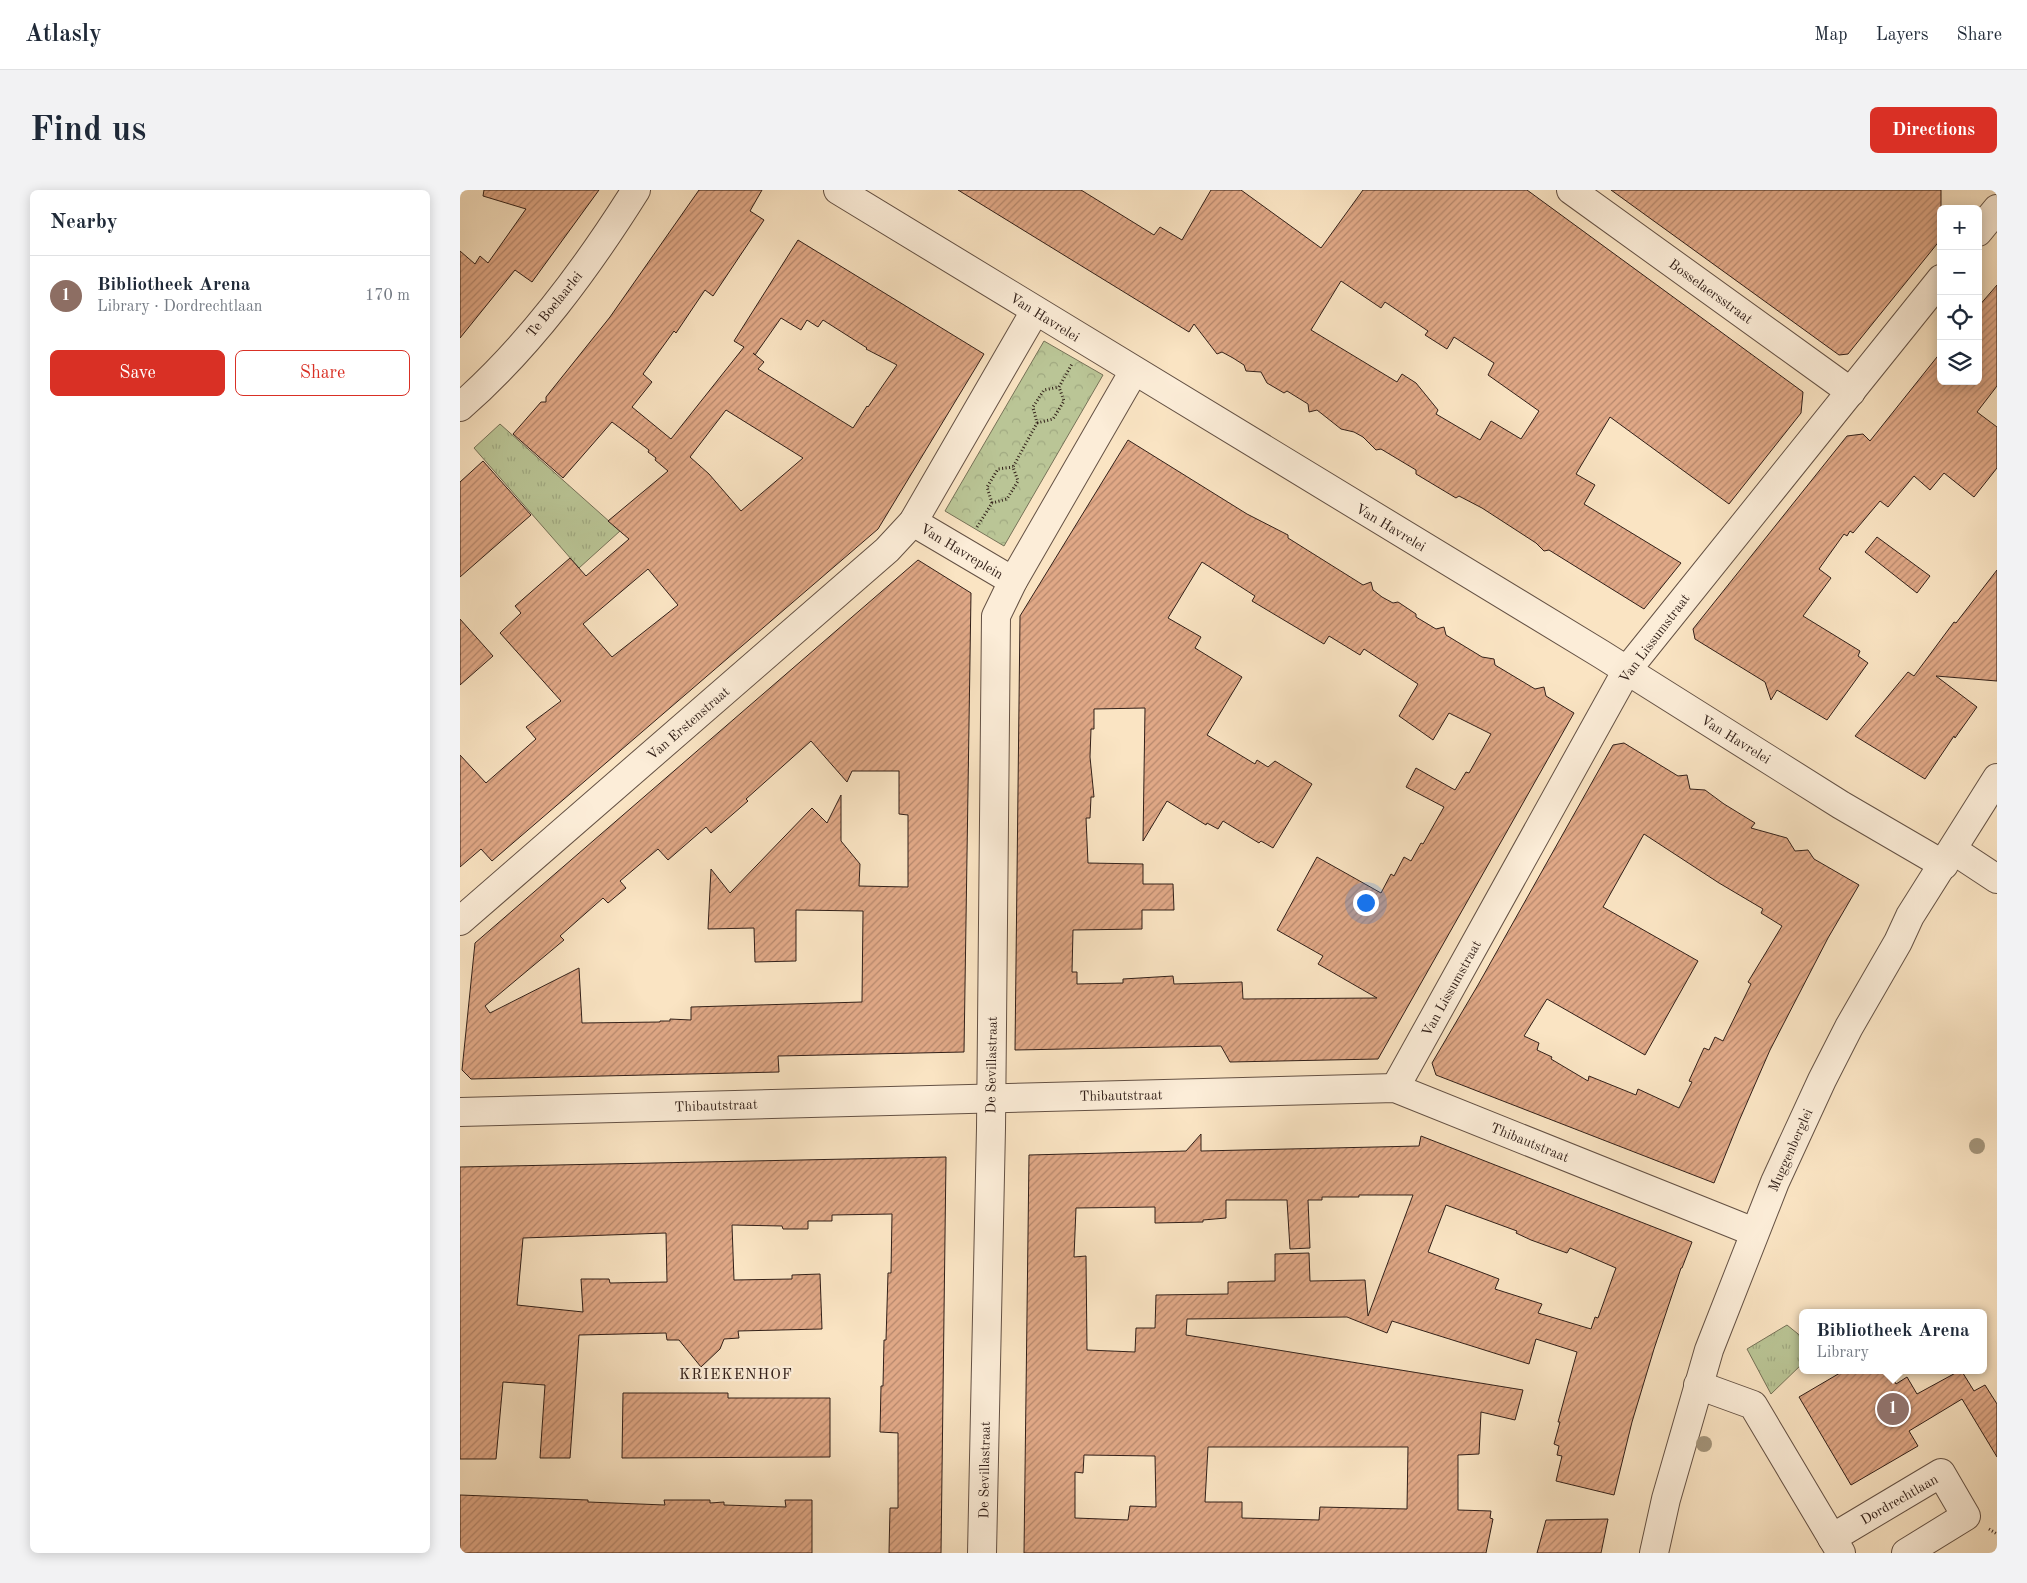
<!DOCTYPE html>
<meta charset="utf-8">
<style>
:root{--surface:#fff;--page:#f2f2f3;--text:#1f2937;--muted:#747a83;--line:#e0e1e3;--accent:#d93025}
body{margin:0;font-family:"Old Standard TT",serif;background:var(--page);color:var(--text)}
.controls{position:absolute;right:15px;top:15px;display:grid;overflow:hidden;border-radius:8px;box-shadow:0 2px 12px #0003}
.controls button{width:45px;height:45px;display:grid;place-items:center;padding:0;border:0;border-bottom:1px solid var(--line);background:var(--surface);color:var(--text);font:25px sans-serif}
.you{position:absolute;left:905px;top:712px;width:18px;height:18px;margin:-12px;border:4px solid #fff;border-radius:50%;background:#1a73e8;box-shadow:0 0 0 8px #1a73e833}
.badge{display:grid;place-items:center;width:32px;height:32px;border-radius:50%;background:var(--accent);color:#fff;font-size:16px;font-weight:700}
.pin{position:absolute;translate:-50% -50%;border:2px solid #fff;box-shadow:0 1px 5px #0006}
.popup{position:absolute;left:1339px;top:1119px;width:188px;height:65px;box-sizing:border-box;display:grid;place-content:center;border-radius:8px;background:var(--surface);filter:drop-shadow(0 1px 4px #0005);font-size:16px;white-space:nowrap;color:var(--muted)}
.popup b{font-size:19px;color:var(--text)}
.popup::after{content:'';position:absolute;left:50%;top:100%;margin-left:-10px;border:10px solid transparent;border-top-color:var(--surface)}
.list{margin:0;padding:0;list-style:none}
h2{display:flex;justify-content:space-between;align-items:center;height:65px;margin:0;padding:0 20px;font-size:21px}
h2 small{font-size:16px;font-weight:400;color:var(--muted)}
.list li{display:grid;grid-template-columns:32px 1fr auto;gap:15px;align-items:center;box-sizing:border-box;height:80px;padding:0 20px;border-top:1px solid var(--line)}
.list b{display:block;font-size:19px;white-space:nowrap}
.list p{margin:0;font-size:16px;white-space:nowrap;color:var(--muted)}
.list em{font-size:16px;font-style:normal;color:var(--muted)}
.actions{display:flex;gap:10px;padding:15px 20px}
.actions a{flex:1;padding:11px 0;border:1px solid var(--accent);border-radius:8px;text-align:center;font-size:18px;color:var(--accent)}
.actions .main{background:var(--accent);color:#fff}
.icon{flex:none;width:28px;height:28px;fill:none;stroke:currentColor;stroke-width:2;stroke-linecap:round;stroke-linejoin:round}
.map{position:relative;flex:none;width:1537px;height:1363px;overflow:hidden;border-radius:8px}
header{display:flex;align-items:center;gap:30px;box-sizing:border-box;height:70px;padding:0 25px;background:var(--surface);border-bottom:1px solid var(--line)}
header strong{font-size:24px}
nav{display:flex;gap:28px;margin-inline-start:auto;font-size:18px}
.intro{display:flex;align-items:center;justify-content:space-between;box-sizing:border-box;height:120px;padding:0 30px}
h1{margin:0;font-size:35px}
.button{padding:12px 22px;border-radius:8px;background:var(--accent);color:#fff;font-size:18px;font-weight:700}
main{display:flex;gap:30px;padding:0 30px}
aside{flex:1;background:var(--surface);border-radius:8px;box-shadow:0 2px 12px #0003}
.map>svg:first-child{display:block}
.grass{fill:url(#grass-tufts);stroke:#767258}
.park{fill:url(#park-crowns);stroke:#767258}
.building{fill:url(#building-hatch);stroke:#322019;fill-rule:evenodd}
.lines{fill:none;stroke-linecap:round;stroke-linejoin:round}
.street-casing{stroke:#645144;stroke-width:30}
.path{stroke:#322019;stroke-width:3;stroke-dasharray:1 2.5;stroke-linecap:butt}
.street{stroke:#fcedd8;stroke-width:28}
.tree{fill:#a3947a}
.labels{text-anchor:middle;stroke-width:4.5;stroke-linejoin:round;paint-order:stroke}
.street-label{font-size:14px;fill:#322019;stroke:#fcedd8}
.neighbourhood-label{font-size:15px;letter-spacing:1px;fill:#322019;stroke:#fcedd8}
</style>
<header>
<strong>Atlasly</strong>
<nav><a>Map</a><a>Layers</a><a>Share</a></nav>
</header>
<div class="intro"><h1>Find us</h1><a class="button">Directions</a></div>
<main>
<aside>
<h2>Nearby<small></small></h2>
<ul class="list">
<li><span class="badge" style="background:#8d6e63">1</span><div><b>Bibliotheek Arena</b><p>Library · Dordrechtlaan</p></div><em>170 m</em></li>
</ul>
<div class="actions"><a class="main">Save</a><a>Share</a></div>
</aside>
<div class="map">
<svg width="1537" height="1363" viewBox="0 0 1537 1363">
<defs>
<pattern id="grass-tufts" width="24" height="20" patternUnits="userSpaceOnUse" patternTransform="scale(1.25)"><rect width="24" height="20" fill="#bac596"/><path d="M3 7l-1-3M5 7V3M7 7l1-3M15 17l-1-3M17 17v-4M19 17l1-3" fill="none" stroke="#a0a981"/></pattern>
<pattern id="park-crowns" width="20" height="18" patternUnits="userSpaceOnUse" patternTransform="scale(1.25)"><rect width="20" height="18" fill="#bac596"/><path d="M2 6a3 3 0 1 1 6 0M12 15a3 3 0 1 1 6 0" fill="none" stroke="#a0a981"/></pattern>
<pattern id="building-hatch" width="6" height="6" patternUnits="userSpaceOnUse" patternTransform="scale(1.25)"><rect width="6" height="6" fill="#e0a886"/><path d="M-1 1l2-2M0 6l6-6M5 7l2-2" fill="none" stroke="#b6886d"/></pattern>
</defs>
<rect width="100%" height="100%" fill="#fae4c3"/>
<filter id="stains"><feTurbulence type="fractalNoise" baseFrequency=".004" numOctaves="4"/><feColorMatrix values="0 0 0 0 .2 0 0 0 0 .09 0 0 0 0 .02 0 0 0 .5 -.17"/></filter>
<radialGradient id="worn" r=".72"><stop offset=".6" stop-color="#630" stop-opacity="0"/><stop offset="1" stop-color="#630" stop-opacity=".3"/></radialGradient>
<g class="grass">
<polygon points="40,234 160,341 119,378 14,258"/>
<polygon points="1327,1135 1343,1148 1343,1173 1311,1204 1287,1159"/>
</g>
<polygon class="park" points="584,151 643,185 544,356 485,321"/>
<g class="building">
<polygon points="24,0 139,0 72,92 55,80 0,148 0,61 15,74 20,66 28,73 66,19 23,6"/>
<path d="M239,0H302L290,21L304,30L253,106L245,100L216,143L214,141L183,184L192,192L172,217L211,249L284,157L274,151L338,50L524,164L418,339L32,671L21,659L0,677V565L26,593L76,549L66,537L101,511L40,443L61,423L55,416L110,368L126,386L169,349L148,331L208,281L195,270L196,268L188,262L189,260L152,232L103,288L53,244L81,212H86V207L150,127ZM321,128L341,140L347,130L358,137L363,130L407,158L406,159L437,175L408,217L407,216L393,238L298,179L304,172L293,163L295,165ZM266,220L343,268L281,321L249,284L230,267ZM188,379L218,415L152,467L123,434Z"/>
<path d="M498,0H621L694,45L700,37L722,50L751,0H781L861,58L903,0H1067L1343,202L1341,223L1269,314L1150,227L1116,284L1135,295L1124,314L1221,373L1184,419L1089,360L1084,361L1076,353L1022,318L999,306L996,308L956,284V280L921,259L916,260L903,247L894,242L881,239L857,220L849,222L848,214L827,201L824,203L807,193L801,182L786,181L784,175L773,168L762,162L757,164L734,134L729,142ZM881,91L921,118L925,112L968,141L965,145L987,159L994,147L1034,173L1028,185L1079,221L1061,249L1031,231L1020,250L976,224L978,220L956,193L942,184L937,192L851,140Z"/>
<polygon points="1151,0 1481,0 1481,49 1388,164 1379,165"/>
<polygon points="1537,95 1537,196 1517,222 1537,237 1537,278 1514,307 1484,283 1470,300 1454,286 1428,317 1420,311 1393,343 1390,341 1387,346 1384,344 1359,379 1371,388 1343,426 1400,461 1398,466 1408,473 1367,530 1317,500 1311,510 1305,492 1235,449 1233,439 1387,246 1403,244 1410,251 1481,162 1481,191 1518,191 1518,117"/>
<path d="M668,250L787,324L828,345V348L903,395L911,392L913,400L922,407L933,413L938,412L956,424V427L976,439L984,437L986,445L1022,467L1034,469L1035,475L1075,499L1084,497L1086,506L1114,523L918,869L770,872L761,856L555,860L560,426ZM742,372L795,406L792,411L864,454L869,446L900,465L904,459L958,494L939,526L973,550L989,523L1031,544L1009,583L1006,582L995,600L956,578L946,597L984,617L963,654L961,653L951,671L944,667L934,686L931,684L921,703L857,667L817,740L863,766L858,774L917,808L783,809L782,792L714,794L713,786L663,789V793L617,794V782H612L613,740L682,739V720H714L713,694H683V674L628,673L626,628H630L631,607H634L630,567L631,539H634V519L685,518L683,651L707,611L746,635L747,633L758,639L763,631L799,653L801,651L813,658L852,594L815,571L808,577L797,570L795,574L747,545L782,487L735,458L741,447L708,428Z"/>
<polygon points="23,271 71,325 0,387 0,292"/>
<polygon points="1417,347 1470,386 1457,403 1405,362"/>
<path d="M458,370L511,403L504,862L318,866L319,882L11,889L2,880L15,753ZM351,551L387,592L392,581H439V624L448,625V697L399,696L400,674L381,651V605L367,633L352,618L270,703L251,679L248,739L294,738L295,772L336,771V720L403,721L402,812L231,817V830L210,829V831H200V832L122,833L119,778L30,823L25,816L104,750L100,746L143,708L148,713L166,698L160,691L198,659L208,670L246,637L251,643L288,611L286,609Z"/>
<polygon points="1537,380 1537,491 1476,486 1517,517 1495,548 1494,546 1465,589 1395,546 1448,482 1454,486 1494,432 1496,433"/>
<polygon points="0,429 33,466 0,495"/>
<path d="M1164,553L1218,586L1227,585L1230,599L1245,600L1264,614L1295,633L1291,638L1327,648L1335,661L1348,660L1354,669L1399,695L1368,748L1310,860L1279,931L1254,993L976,885L972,873L1018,795L1153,555ZM1184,644L1259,693L1303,719L1301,723L1322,736L1288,792L1291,794L1263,851L1255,847L1249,860L1244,858L1229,891L1232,892L1219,918L1178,899L1176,905L1129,886L1128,891L1091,869L1092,867L1077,860L1079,853L1064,846L1087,809L1185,865L1238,771L1143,717Z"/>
<path d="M741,944V961L959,956L961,946L1232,1052L1222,1078H1221L1194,1159L1172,1232L1154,1305L1096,1291L1102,1266L1097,1265L1099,1256L1094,1254L1100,1232H1098L1117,1162L1076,1149L1069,1174L932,1131L927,1143L887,1127L727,1129L726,1145L1063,1200L1055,1230L1021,1222L1019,1264L998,1265V1320L1031,1321L1030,1328L1033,1329L1026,1363H564L569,965L726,961ZM899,1005H953L908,1126L905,1090L850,1091L849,1063L815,1064V1091L768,1092V1104L696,1105L695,1138H676L675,1162L627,1160L626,1066L614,1067L616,1018L695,1017V1033L743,1032V1030L766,1028V1010H827L830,1059L850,1058L848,1010H862V1007H899ZM986,1015L1057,1041L1056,1043L1071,1050L1107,1063L1110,1058L1156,1078L1138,1128L1135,1127L1131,1139L1078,1123L1082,1114L1035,1099L1039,1089L968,1062ZM748,1257H948L947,1319L860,1317L859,1330L782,1328V1312H745ZM624,1265L695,1266L696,1317L670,1316L668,1330L615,1328V1282L623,1283Z"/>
<path d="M486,967L481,1363H429L430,1318H438V1243L420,1242L421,1196H423L424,1150H426L428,1083H431L432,1024L372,1025V1031H348V1039H323L322,1036L272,1035L274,1090L332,1089V1085L360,1084L362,1139L278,1141L279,1148L264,1149L260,1159L241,1177L219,1150H207L206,1143L119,1145L110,1268H80L85,1195L43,1192L36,1269H0V977ZM206,1043L207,1092L150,1093L149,1089H121L123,1122L57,1115L63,1048Z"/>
<polygon points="1385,1180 1428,1180 1436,1194 1447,1187 1457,1204 1501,1180 1514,1201 1525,1195 1537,1214 1537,1267 1502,1209 1449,1241 1458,1256 1391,1295 1339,1207"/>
<polygon points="163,1203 268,1203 268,1208 370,1208 370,1267 162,1268"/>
<polygon points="0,1305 128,1310 128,1312 205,1315 204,1310 250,1310 250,1313 264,1312 264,1315 326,1317 325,1310 352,1310 352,1363 0,1363"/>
<polygon points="1148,1329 1141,1363 1077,1363 1086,1330"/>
</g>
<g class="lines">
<g class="street-casing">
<g id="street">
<polyline points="378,0 1141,464 1381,615 1484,675"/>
<polyline points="1111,0 1391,202"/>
<polyline points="1518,42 1537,19"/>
<path d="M0,217C70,156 127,78 176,0"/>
<polyline points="453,332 553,391"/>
<polyline points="1493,660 1537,689"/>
<polyline points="0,731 427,360 453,332 575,121"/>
<polyline points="935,898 1167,480 1481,89"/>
<polyline points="0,922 935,898 1294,1042"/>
<polyline points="1238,1195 1293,1215 1381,1363"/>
<polyline points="1372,1348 1481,1283 1506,1326 1446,1363"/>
<polyline points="522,1363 531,938 536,426 553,391 674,181"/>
<polyline points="1194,1363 1206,1309 1249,1160 1315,992 1362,890 1389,837 1438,752 1450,726 1537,588"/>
</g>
</g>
<g class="path">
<polyline points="577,233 593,229 604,211 599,197 612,174"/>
<polyline points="532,313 527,297 538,279 553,277"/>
<polyline points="517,337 532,313 547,309 558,291 553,277 577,233 573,217 584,200 599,197"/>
<polyline points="1529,1339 1537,1344"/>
</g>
<use href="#street" class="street"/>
</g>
<g class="tree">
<circle cx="1517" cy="956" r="8"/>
<circle cx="1244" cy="1254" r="8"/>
</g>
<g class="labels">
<g class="street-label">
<text transform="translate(1251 101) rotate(36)" y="5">Bosselaersstraat</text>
<text transform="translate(94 114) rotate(-51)" y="5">Te Boelaarlei</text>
<text transform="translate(585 127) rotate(32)" y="5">Van Havrelei</text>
<text transform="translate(931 337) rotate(31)" y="5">Van Havrelei</text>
<text transform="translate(502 361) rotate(31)" y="5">Van Havreplein</text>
<text transform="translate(1194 448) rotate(-53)" y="5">Van Lissumstraat</text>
<text transform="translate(228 533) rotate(-41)" y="5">Van Erstenstraat</text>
<text transform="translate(1276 549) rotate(32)" y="5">Van Havrelei</text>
<text transform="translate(991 798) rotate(-61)" y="5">Van Lissumstraat</text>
<text transform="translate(531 875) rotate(-89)" y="5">De Sevillastraat</text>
<text transform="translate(661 905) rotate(-1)" y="5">Thibautstraat</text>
<text transform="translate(256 915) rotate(-2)" y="5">Thibautstraat</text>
<text transform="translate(1070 952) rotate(22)" y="5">Thibautstraat</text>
<text transform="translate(1330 960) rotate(-66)" y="5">Muggenberglei</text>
<text transform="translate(524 1280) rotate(-89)" y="5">De Sevillastraat</text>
<text transform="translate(1439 1309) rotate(-30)" y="5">Dordrechtlaan</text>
</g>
<g class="neighbourhood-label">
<text x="276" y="1189">KRIEKENHOF</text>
</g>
</g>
<rect width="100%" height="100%" filter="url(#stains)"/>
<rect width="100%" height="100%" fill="url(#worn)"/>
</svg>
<div class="controls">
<button>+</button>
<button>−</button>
<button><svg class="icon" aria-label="locate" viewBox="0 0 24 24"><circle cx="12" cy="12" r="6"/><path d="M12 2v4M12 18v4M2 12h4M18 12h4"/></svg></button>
<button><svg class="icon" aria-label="layers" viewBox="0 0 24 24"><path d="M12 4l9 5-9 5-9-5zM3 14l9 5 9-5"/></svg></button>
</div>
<div class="you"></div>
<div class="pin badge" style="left:1433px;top:1219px;background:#8d6e63">1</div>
<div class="popup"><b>Bibliotheek Arena</b>Library</div>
</div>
</main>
